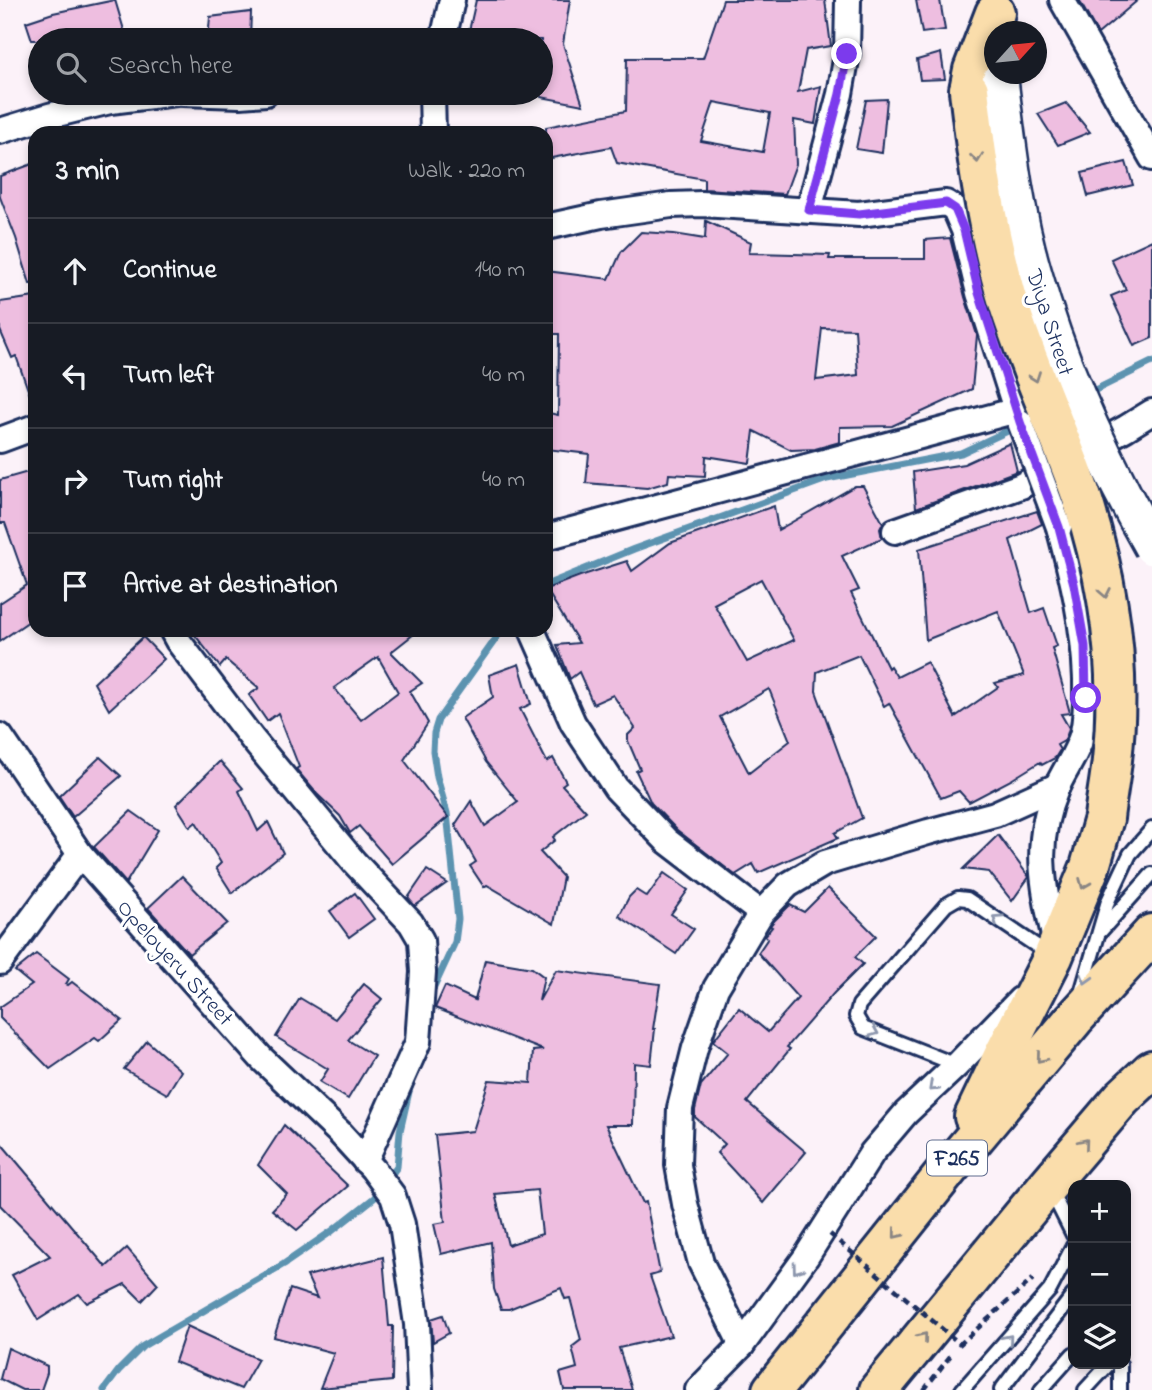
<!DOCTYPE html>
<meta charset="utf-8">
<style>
:root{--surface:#171b24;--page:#20242c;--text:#f1f3f6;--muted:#9ea1a6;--line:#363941}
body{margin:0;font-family:"Indie Flower",sans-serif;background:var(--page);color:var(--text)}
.controls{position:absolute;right:21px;bottom:21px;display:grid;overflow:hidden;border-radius:14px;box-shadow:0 4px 10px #0003}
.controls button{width:63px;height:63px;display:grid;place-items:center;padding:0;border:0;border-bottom:2px solid var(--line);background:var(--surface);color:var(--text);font:35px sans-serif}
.compass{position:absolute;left:984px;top:21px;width:63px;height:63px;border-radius:50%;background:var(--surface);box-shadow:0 4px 10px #0003;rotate:63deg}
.stop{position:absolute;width:21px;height:21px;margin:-16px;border:5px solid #7c3aed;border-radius:50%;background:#fff}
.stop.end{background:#7c3aed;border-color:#fff;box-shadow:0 2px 7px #0008}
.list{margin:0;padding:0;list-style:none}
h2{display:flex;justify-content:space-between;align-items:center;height:91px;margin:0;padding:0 28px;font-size:30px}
h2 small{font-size:23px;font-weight:400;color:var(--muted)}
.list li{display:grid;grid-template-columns:46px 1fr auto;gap:21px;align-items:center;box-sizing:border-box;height:105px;padding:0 28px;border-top:2px solid var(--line)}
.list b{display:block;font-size:26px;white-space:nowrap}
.list em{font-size:23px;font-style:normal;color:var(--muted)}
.icon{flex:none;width:38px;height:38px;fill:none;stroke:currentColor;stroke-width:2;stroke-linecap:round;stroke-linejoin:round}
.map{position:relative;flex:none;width:1152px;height:1390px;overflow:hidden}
.search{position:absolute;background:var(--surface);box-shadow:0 4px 10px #0003;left:28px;top:28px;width:525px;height:77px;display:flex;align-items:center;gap:18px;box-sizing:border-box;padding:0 24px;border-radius:38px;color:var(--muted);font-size:26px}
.panel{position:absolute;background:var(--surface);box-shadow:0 4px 10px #0003;left:28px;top:126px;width:525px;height:511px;border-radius:21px}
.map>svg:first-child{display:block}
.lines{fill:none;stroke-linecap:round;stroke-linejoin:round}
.stream{stroke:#5c93b0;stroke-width:7}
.building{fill:#eebee0;stroke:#1b2f5e;stroke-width:2;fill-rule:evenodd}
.service-casing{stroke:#1b2f5e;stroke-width:18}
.minor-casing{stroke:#1b2f5e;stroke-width:30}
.motorway-casing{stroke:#1b2f5e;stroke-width:44}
.path{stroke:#1b2f5e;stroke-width:4.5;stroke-dasharray:7 5;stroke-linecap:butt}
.service{stroke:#fff;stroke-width:12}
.minor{stroke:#fff;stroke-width:24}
.motorway{stroke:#faddab;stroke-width:38}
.minor-bridge-casing{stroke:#1b2f5e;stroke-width:30;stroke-linecap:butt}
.secondary-bridge-casing{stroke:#1b2f5e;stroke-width:40;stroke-linecap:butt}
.motorway-bridge-casing{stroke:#1b2f5e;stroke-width:44;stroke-linecap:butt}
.path-bridge{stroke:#1b2f5e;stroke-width:4.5;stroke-dasharray:7 5;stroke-linecap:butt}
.minor-bridge{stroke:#fff;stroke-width:24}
.secondary-bridge{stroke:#fff;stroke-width:35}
.motorway-bridge{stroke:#faddab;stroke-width:38}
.oneway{stroke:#8a8684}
.oneway2{stroke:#8d97ae}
.route{stroke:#7c3aed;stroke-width:9}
.labels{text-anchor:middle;stroke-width:6;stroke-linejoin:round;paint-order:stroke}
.shield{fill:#fff;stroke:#5f6d8e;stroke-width:2}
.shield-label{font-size:21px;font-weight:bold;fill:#1b2f5e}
.street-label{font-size:23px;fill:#1b2f5e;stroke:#fff}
</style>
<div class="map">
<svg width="1152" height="1390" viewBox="0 0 1152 1390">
<rect width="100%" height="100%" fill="#fcf2f9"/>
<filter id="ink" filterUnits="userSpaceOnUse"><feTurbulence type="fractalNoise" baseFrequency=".0143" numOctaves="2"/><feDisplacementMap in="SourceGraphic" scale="14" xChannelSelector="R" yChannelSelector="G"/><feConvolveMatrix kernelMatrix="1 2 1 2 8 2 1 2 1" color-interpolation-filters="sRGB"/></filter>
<g filter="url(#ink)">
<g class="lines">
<g class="stream">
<polyline points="1087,394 1152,362"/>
<polyline points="546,585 634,549 827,479 961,453 1016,427"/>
<polyline points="430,996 455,942 458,919 447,813 437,777 433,751 434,733 438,720 502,630"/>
<polyline points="104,1390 119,1370 143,1346 284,1264 332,1231 374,1198 397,1167 400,1131 411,1083"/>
</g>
</g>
<g class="building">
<polygon points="115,0 127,40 32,40 26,22 53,13"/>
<polygon points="476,0 570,0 563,44 583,105 541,97 541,40 467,40"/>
<path d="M723,0H825L831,46L806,50L798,92L821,86L815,124L794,120L796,164L785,194L704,189V179L617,163L611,147L546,159V127L626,111L627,58H703ZM714,102L770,113L763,152L701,141Z"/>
<polygon points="916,0 940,0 945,30 922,33"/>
<polygon points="1079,0 1138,0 1098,34"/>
<polygon points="251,12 250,40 208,40 210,17"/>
<polygon points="941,53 945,79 920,80 917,60"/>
<polygon points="887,99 882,153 856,149 866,100"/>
<polygon points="1066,103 1090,132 1058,145 1038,114"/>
<polygon points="1126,162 1133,185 1088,196 1082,173"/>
<polygon points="35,163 35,284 30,284 16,238 0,197 0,176"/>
<path d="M706,221L751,242L749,253L830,255L829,259H925V240L950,238L965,297L977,335L972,389L892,426L840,427V442L815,449L791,450L754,431L750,463L706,456L705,476L669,474L668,482L647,488L586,483L589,454L546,449L551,434L549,413L558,415L559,334H546V271L609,279L621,252L641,232L674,234L705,239ZM822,328L855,329L858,375L816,380Z"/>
<polygon points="1152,240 1152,338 1134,346 1111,296 1126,290 1111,259"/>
<polygon points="35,297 35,400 32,401 16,356 12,358 0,330 0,302"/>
<polygon points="1010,443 1017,471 916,508 913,472 964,464"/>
<polygon points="35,470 35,617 0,641 0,603 27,585 5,523 0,523 0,480"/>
<path d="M855,486H863L883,523L880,529L882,538L842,556L859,590L851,593L888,668L890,666L897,677L927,662L955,717L998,687L995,683L1024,675L998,611L926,640L919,549L1037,511L1042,524L1010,540L1031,613L1044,608L1057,646L1052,648L1070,713L1061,714L1069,728L1067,735L1064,741L1057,745L1060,750L1055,758L1042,765L1040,762L1011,780L969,802L959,791L941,798L889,703L884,706L859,655L817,672L816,691L862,818L835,833L838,838L758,873L753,864L735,875L677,830L651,803L636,771L640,769L628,741V735L635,728L613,695L593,704L579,672L570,679L557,645L579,643L546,589L580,576L627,561L632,571L670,543L774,506L778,530ZM761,579L794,640L747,662L714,604ZM769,689L790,741L749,773L720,717Z"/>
<path d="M191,630H419L391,652L422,683L410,691L428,723L404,760L448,817L392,864L359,826L350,833L340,816L317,794L296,769L299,767L278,713L267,721L249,695L259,688L226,660L220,667ZM378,657L398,692L361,720L334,688Z"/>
<polygon points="143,637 164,659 109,710 94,683"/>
<polygon points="519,664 531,704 520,709 547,762 553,758 566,782 562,785 586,811 553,837 555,840 540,852 563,877 554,924 487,885 484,887 470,866 476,862 455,825 471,801 485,826 518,802 486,762 462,718 493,697 489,675"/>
<polygon points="100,757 121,776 73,817 59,796"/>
<polygon points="220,761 243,788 239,791 258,831 268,822 283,853 232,893 216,868 221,863 196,822 190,827 176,805"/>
<polygon points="131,811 158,830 126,883 94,847"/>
<polygon points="998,835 1029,877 1012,901 989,872 963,869"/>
<polygon points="427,870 447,883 415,906 408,898"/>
<polygon points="664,873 688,890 671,914 694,929 676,954 619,916 629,897 636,890 647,897"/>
<polygon points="182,876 227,923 189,954 148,908"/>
<polygon points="828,888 876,936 855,957 863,964 834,993 787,1047 790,1049 747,1102 806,1152 763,1203 717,1153 725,1144 695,1117 695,1110 701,1085 728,1053 713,1041 739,1008 768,1032 798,998 758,953 768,938 765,936 772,927 770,926 773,922 790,905 804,912"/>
<polygon points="355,893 374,919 349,937 330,911"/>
<polygon points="36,954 69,979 66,984 68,985 72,982 122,1020 99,1041 95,1038 50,1069 0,1018 0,1007 32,985 15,971"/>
<path d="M485,960L532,968L544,977L539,1001L556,970L660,984L653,1029H655L651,1065L634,1063L633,1125H606L643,1203L646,1202L660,1273L650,1276L671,1336L619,1348L632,1390H564L560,1373L577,1368L572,1347L581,1340L570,1298L565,1299L561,1288L509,1309H501L494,1289L491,1242L441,1254L434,1224L445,1222L435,1135L473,1131L489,1080L531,1083L533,1051L543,1050L435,1008L445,986L475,1000ZM537,1190L542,1234L508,1245L495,1194Z"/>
<polygon points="364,984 382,999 348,1040 374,1056 348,1099 320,1082 328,1069 276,1037 300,998 335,1019"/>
<polygon points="147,1041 181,1071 167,1094 124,1069"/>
<polygon points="284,1125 348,1186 297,1230 272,1210 287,1194 258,1165"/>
<polygon points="0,1142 106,1267 127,1248 158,1284 142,1301 125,1284 87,1303 79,1294 38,1320 12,1275 50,1256 0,1205"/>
<polygon points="383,1257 389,1326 393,1326 392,1381 320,1388 334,1353 274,1337 290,1289 317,1298 307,1276"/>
<polygon points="443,1315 449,1333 433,1342 431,1319"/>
<polygon points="187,1326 258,1359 241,1389 175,1362"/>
<polygon points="8,1348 47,1366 47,1373 41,1390 22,1390 0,1379"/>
</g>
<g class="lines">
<g class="service-casing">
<g id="service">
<polyline points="1101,931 1152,874"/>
<polyline points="1081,993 1108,901 1130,854 1152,829"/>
<polyline points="957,1065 863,1028 856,1016 859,1005 946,905 958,898 967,899 1050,955"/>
<polyline points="1050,1189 1073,1235"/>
<polyline points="962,1390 1050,1290 1073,1246"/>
<polyline points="1001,1390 1073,1295"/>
<polyline points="1041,1390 1073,1354"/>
<polyline points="1085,1390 1109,1364"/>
<polyline points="1120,1390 1120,1364"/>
</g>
</g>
<g class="minor-casing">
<g id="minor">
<polyline points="1062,0 1152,158"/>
<polyline points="443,40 452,0"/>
<polyline points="183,93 240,95 266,93"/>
<polyline points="432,93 433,133"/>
<polyline points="0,131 49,116 110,101 176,93"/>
<polyline points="809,210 840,94 847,54 848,0"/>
<polyline points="546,227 601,215 671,205 702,204 859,214 946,203 955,209 964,230 979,293 1020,422"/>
<polyline points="0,440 35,427"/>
<polyline points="895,531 1021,486 1126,428 1152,412"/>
<polyline points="546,537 1017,410"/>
<polyline points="172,630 178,641 253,740 354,862 411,923 421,940 423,972 418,1042 365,1161"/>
<polyline points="532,630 573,723 616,788 667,841 761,913"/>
<polyline points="0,736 80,854 262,1059 340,1133 373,1169 393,1196 402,1224 417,1324 420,1390"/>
<path d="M1056,945C1044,889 1032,845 1056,789C1064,770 1078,753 1083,732C1087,715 1086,696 1086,679C1084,625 1073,579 1059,527"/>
<polyline points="0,962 80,854"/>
<polyline points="742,1345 701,1263 685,1204 678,1165 680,1108 695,1048 716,988 761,913 788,885 825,863 928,832 995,814 1057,786"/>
<polyline points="698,1390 742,1345 806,1257 872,1153 906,1113 957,1065 1020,1000"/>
</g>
</g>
<g class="motorway-casing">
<g id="motorway">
<polyline points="969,90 973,70 995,13"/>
<polyline points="974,1117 1006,1050 1053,957 1090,867 1104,818"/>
<polyline points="772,1390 950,1167 1074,1019 1152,934"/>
<polyline points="879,1390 1048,1185 1122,1098 1152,1070"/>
</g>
</g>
<g class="path">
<polyline points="959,1345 1033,1279"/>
<polyline points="924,1390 951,1355"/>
</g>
<use href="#service" class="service"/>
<use href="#minor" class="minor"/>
<use href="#motorway" class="motorway"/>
<g class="minor-bridge-casing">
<polyline id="minor-bridge" points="1020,422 1059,527"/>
</g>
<g class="secondary-bridge-casing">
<path id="secondary-bridge" d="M1000,80C1008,145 1015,211 1034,274C1061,371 1103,460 1152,547"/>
</g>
<g class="motorway-bridge-casing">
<path id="motorway-bridge" d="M969,90C977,161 987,231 1007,299C1028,367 1059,431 1082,498C1109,582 1122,673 1112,760C1110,780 1106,799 1104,818"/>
</g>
<polyline class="path-bridge" points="830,1234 960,1344"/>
<use href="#minor-bridge" class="minor-bridge"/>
<use href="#secondary-bridge" class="secondary-bridge"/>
<use href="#motorway-bridge" class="motorway-bridge"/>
</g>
<defs><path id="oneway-chevron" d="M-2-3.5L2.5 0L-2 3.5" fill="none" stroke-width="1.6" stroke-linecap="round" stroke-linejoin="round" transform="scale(1.75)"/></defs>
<g class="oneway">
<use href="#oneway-chevron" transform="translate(977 158) rotate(83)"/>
<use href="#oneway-chevron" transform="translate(1035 377) rotate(70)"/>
<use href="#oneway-chevron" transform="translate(1105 593) rotate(79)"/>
<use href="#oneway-chevron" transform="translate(1084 884) rotate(112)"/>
<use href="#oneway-chevron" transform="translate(1041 1058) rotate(130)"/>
<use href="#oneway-chevron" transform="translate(1084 1143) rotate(-50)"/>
<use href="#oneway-chevron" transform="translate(897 1234) rotate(129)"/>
<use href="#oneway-chevron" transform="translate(923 1337) rotate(-51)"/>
</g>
<g class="oneway2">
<use href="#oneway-chevron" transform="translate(997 919) rotate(-146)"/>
<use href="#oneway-chevron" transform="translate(1086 979) rotate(106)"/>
<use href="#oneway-chevron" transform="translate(874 1032) rotate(23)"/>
<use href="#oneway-chevron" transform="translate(933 1087) rotate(137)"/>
<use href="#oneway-chevron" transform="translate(797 1269) rotate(126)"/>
<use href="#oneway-chevron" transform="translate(1008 1339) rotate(-49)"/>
</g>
</g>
<g class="lines" filter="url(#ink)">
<polyline class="route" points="847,54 840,94 809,210 859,214 946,203 955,209 964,230 979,293 1020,422 1059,527 1074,584 1085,646 1086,698"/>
</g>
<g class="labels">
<rect class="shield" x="927" y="1140.5" width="60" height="35" rx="5"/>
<g class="shield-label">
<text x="957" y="1165">F265</text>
</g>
<g class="street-label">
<text transform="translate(1051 322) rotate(72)" y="8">Diya Street</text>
<text transform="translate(176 962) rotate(48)" y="8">Opeloyeru Street</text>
</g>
</g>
</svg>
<div class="controls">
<button>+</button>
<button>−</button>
<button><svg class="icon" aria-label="layers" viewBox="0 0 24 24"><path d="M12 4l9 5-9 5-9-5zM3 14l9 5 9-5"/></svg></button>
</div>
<svg class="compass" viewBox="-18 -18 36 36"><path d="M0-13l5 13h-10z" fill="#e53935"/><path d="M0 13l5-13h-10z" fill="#9ea1a6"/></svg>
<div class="stop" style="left:1086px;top:698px"></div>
<div class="stop end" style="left:847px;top:54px"></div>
<div class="search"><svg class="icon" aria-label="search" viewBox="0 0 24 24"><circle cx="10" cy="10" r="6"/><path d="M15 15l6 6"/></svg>Search here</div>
<section class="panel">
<h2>3 min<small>Walk · 220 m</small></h2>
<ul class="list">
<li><svg class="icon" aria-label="ahead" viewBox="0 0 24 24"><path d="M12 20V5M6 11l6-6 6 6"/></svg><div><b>Continue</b></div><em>140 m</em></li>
<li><svg class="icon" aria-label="left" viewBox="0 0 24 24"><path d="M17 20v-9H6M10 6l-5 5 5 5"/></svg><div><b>Turn left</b></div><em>40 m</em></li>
<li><svg class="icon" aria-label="right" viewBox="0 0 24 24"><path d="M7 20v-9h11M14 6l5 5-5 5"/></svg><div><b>Turn right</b></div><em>40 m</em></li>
<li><svg class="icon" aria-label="arrive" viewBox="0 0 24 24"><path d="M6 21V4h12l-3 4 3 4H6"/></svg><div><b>Arrive at destination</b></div></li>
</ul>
</section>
</div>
